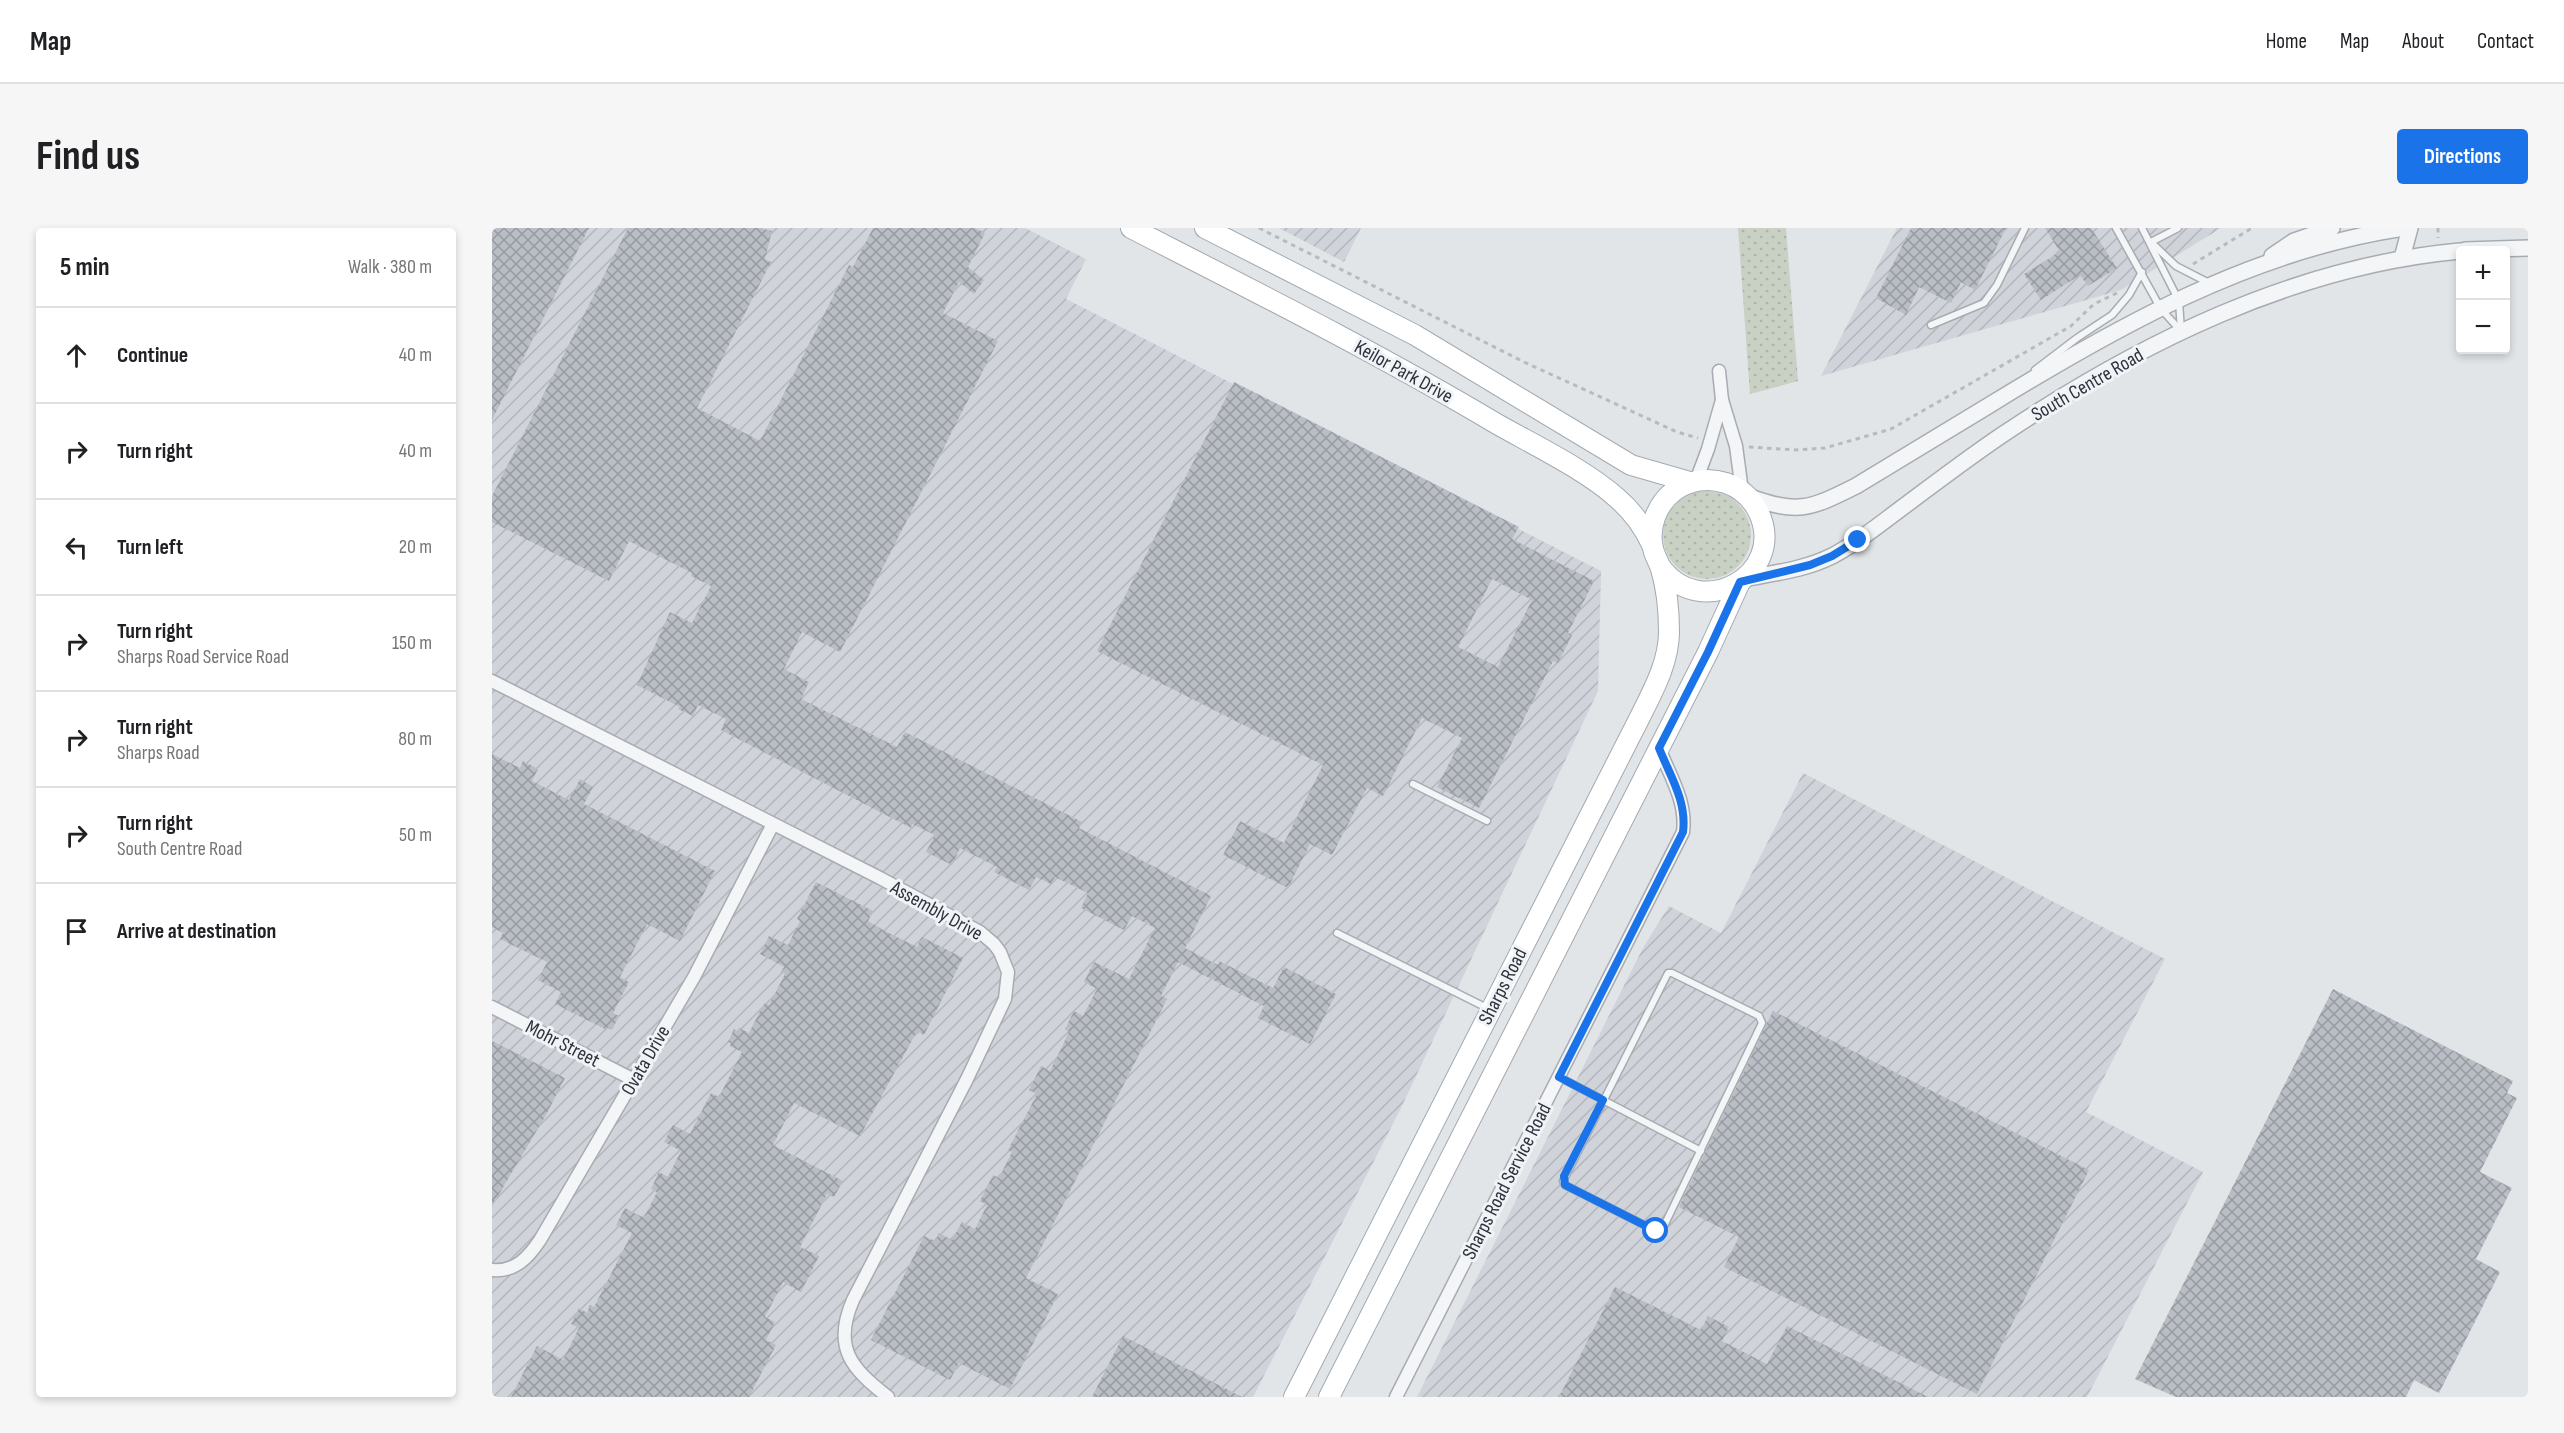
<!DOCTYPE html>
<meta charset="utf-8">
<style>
:root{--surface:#fff;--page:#f6f6f6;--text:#202124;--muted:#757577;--line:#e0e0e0;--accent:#1a73e8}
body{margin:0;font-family:"Sofia Sans Condensed",sans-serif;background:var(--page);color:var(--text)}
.controls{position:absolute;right:18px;top:18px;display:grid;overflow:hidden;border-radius:6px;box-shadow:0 3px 9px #0003}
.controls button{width:54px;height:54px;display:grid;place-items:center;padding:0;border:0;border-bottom:2px solid var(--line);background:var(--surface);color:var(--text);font:30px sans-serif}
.stop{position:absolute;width:18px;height:18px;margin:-14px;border:4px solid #1a73e8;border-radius:50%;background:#fff}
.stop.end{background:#1a73e8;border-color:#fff;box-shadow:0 2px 6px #0008}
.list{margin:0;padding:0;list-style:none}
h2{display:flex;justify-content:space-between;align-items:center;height:78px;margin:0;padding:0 24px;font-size:26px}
h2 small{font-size:20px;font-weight:400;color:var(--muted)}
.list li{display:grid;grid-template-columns:39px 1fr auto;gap:18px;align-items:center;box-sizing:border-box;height:96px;padding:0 24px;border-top:2px solid var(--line)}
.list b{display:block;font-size:22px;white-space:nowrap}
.list p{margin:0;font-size:20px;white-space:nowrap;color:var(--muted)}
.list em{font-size:20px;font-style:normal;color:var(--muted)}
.icon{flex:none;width:33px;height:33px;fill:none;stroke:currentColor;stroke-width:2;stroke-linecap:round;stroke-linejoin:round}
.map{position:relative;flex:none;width:2036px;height:1169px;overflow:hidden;border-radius:6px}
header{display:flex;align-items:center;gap:36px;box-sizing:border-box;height:84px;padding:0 30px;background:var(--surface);border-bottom:2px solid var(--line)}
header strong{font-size:28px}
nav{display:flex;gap:33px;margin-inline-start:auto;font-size:21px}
.intro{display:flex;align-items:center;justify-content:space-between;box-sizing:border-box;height:144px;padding:0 36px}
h1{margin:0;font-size:42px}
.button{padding:15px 27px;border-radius:6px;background:var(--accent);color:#fff;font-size:21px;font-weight:700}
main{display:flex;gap:36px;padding:0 36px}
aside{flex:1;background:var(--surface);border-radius:6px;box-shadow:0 3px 9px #0003}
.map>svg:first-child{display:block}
.industrial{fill:url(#industrial-furrows)}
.grass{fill:url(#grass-dots)}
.building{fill:url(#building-cross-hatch);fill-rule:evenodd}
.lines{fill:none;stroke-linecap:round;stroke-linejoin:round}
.service-casing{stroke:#a7acb2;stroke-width:9}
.minor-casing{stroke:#a7acb2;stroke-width:15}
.tertiary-casing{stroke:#a7acb2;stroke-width:18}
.primary-casing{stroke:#a2aab2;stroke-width:22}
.path{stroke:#b7bbc0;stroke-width:3;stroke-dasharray:4.5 4.5;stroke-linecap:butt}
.service{stroke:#f3f5f7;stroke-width:6}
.minor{stroke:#f3f5f7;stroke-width:12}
.tertiary{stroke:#f3f5f7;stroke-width:15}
.primary{stroke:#fff;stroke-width:20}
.route{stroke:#1a73e8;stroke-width:8}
.labels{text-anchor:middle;stroke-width:6;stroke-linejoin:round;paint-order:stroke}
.street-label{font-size:20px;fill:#2b343e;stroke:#f1f3f6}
</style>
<header>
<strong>Map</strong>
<nav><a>Home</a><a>Map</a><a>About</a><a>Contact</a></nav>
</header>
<div class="intro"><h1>Find us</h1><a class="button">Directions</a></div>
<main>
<aside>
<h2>5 min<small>Walk · 380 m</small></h2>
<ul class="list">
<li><svg class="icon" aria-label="ahead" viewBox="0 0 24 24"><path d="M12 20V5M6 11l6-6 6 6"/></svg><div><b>Continue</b></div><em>40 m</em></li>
<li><svg class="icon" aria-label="right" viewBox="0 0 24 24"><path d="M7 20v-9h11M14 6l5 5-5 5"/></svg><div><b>Turn right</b></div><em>40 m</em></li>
<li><svg class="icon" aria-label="left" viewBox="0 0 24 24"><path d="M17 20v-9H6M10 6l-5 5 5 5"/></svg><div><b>Turn left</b></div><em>20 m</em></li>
<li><svg class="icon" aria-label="right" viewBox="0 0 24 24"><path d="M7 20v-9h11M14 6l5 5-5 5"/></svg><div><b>Turn right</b><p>Sharps Road Service Road</p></div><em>150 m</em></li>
<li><svg class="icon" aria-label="right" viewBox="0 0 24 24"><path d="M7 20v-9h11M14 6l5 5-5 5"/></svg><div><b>Turn right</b><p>Sharps Road</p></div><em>80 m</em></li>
<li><svg class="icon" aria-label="right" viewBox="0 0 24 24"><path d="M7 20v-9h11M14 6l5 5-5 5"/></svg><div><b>Turn right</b><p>South Centre Road</p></div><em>50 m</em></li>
<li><svg class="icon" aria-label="arrive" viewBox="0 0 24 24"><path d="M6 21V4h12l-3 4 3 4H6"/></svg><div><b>Arrive at destination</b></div></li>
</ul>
</aside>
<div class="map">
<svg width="2036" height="1169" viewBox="0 0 2036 1169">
<defs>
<pattern id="industrial-furrows" width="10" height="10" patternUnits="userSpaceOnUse" patternTransform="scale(1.5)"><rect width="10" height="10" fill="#d0d4da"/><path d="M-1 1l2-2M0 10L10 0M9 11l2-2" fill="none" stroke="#b3b7bc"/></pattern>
<pattern id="grass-dots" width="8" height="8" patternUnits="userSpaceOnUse" patternTransform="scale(1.5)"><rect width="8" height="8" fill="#c8d1c3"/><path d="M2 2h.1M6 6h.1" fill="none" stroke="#acb4a9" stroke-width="1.8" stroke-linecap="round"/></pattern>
<pattern id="building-cross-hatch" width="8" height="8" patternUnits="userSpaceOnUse" patternTransform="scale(1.5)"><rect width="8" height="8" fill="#b9bec4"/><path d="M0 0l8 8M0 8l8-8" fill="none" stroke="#979ba1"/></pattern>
</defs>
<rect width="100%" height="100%" fill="#e1e5e8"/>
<g class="industrial">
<polygon points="0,0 533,0 594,31 574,71 1109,343 1106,463 908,882 761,1169 0,1169"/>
<polygon points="787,0 869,0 852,34"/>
<polygon points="1405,0 1729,0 1629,62 1329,148"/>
<polygon points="1311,545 1673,731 1594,884 1711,944 1595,1169 925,1169 1152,718 1177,678 1229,705"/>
</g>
<g class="grass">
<polygon points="1246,0 1294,0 1306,153 1258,166"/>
<circle cx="1215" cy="307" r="44"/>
</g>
<g class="building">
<polygon points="0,0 97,0 0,192"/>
<polygon points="136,0 268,0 280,3 273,31 279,34 205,180 268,213 357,37 361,39 381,0 483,0 493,5 476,39 492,52 482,66 467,54 451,85 506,113 348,424 310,404 292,441 317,454 309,471 405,519 413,504 590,594 587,600 719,668 693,720 726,737 727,733 781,760 792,739 844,766 818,816 766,790 772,778 686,734 669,768 675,771 534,1050 566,1066 518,1161 467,1135 458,1152 379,1112 432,1008 443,1013 447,1005 460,1012 470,994 483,1001 495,977 488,973 501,947 507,950 520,924 516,922 545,866 537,862 549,838 558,843 571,817 577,803 573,801 582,783 591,788 605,761 592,754 602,734 637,751 663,700 640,688 632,702 589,680 596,665 563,649 559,656 544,649 537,662 502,644 505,639 468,620 460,637 434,624 443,607 420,596 419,600 229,502 234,491 206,477 201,488 186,481 188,479 145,457 178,384 200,395 219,358 199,348 200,345 137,313 117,353 0,294 0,268"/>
<polygon points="1419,0 1514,0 1483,62 1469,54 1459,75 1427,59 1414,87 1384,70"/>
<polygon points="1553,0 1599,0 1625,40 1596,58 1588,47 1549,72 1532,46 1568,24"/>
<path d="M742,154L1027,299L1020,311L1102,353L1076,405L1080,407L1066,435L1061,433L987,580L945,559L970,510L930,490L891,568L875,560L840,627L818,616L796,660L731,627L748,593L792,615L831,537L605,423ZM1000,351L1040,372L1006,439L966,419Z"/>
<polygon points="0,526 28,540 31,533 46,541 40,553 77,572 88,551 101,559 92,576 223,643 188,713 155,696 128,749 137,754 121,785 127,788 120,802 114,799 113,801 63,776 69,764 46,752 55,734 8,711 11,705 0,699"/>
<polygon points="324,654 381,683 376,693 391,702 425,719 430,709 471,730 432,807 425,803 368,908 302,875 281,917 351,953 342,969 335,966 308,1019 327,1028 309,1064 291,1054 273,1089 283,1094 274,1112 284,1117 257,1169 19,1169 45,1118 71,1132 87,1100 79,1096 87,1080 95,1085 98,1077 102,1079 140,1005 124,997 133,980 152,990 165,964 159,961 167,944 176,949 189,923 172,914 181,897 198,906 219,865 227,869 250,824 238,818 239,815 236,814 242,801 245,803 247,800 257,805 269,781 273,775 277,777 293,746 289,744 292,739 268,726 277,708 296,717 308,693 305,691"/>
<polygon points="1841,761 2021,853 2015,865 2025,870 1988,944 2020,960 1984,1031 2008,1044 1947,1165 1922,1152 1914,1169 1684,1169 1643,1151"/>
<polygon points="1281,783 1597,942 1485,1166 1232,1039 1247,1009 1187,979"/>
<polygon points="0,813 73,850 54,887 0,978"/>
<polygon points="1123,1059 1209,1102 1216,1088 1237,1099 1230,1113 1275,1136 1295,1098 1436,1169 1067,1169"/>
<polygon points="631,1108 750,1169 600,1169"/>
</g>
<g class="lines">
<g class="service-casing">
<g id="service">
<polyline points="1624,0 1669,81 1689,103"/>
<polyline points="1650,0 1687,73 1689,103"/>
<polyline points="1659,14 1686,0"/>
<polyline points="1662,17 1684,38 1717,55"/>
<polyline points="1439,97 1492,75 1505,57 1533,0"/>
<polyline points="1543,142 1585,110 1620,87 1637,67 1650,44"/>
<polyline points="921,556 995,593"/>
<polyline points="845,705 997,781"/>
<polygon points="1176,745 1180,745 1267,788 1270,795 1171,1000 1164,1003 1073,957 1071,953"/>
<polyline points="1067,849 1209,923"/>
</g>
</g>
<g class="minor-casing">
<g id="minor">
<polyline points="1227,143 1230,172 1244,218 1250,263"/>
<polyline points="1204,253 1216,221 1230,172"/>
<path d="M0,453L388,650L488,704L502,716L508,724L516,744L513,771L475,851L361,1072C340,1120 360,1141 396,1169"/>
<polyline points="0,779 142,852"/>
<path d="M0,1042C23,1044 36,1030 48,1012L202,749L281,596"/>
<path d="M904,1169L1191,604C1195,574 1178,548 1167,520"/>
</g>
</g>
<g class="tertiary-casing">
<g id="tertiary">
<polyline points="1973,22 2036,20"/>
<polyline points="1780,28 1802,13 1840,0"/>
<polyline points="1910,30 1918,0"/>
<path d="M1255,268C1306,286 1316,282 1364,258C1408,231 1452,205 1496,178C1624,99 1761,22 1912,0"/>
<path d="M1252,351C1281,345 1312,342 1340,328C1362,317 1383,300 1403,285C1438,259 1473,232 1510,207C1646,116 1802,38 1968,23"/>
</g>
</g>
<g class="primary-casing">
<g id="primary">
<path d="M639,0C762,63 886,125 1005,196C1042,217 1094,242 1125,270C1140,283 1152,299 1160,317"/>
<polyline points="713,0 923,107 1139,237 1198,254"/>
<path d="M802,1169L1148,489C1161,463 1177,434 1177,404C1177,383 1175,361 1169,341C1167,334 1162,327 1161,320C1156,299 1165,276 1182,263C1197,252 1216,249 1234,255C1248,260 1260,270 1267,285C1295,347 1208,395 1168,338"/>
<polyline points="837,1169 1216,424 1248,354"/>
</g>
</g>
<g class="path">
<polyline points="767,0 1032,134 1185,204 1206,210"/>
<polyline points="1946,0 1946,10"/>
<polyline points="1701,36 1760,0"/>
<polyline points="1257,219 1304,222 1333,220 1399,201 1579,98 1602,76 1625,65"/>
</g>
<use href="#service" class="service"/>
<use href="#minor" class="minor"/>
<use href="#tertiary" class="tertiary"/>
<use href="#primary" class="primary"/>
</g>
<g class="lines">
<path class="route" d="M1164,1003L1073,957L1072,948L1111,872L1067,849L1191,604C1195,573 1178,548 1167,520L1216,424L1248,354L1318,337L1340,328L1366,312"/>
</g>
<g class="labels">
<g class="street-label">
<text transform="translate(912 143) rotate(29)" y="7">Keilor Park Drive</text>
<text transform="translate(1595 156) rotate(-30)" y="7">South Centre Road</text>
<text transform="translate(445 682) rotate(29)" y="7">Assembly Drive</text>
<text transform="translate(1010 758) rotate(-63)" y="7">Sharps Road</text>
<text transform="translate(71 815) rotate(27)" y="7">Mohr Street</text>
<text transform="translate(153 832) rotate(-60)" y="7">Ovata Drive</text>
<text transform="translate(1014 953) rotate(-63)" y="7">Sharps Road Service Road</text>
</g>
</g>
</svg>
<div class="controls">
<button>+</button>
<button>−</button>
</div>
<div class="stop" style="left:1164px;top:1003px"></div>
<div class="stop end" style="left:1366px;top:312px"></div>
</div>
</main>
